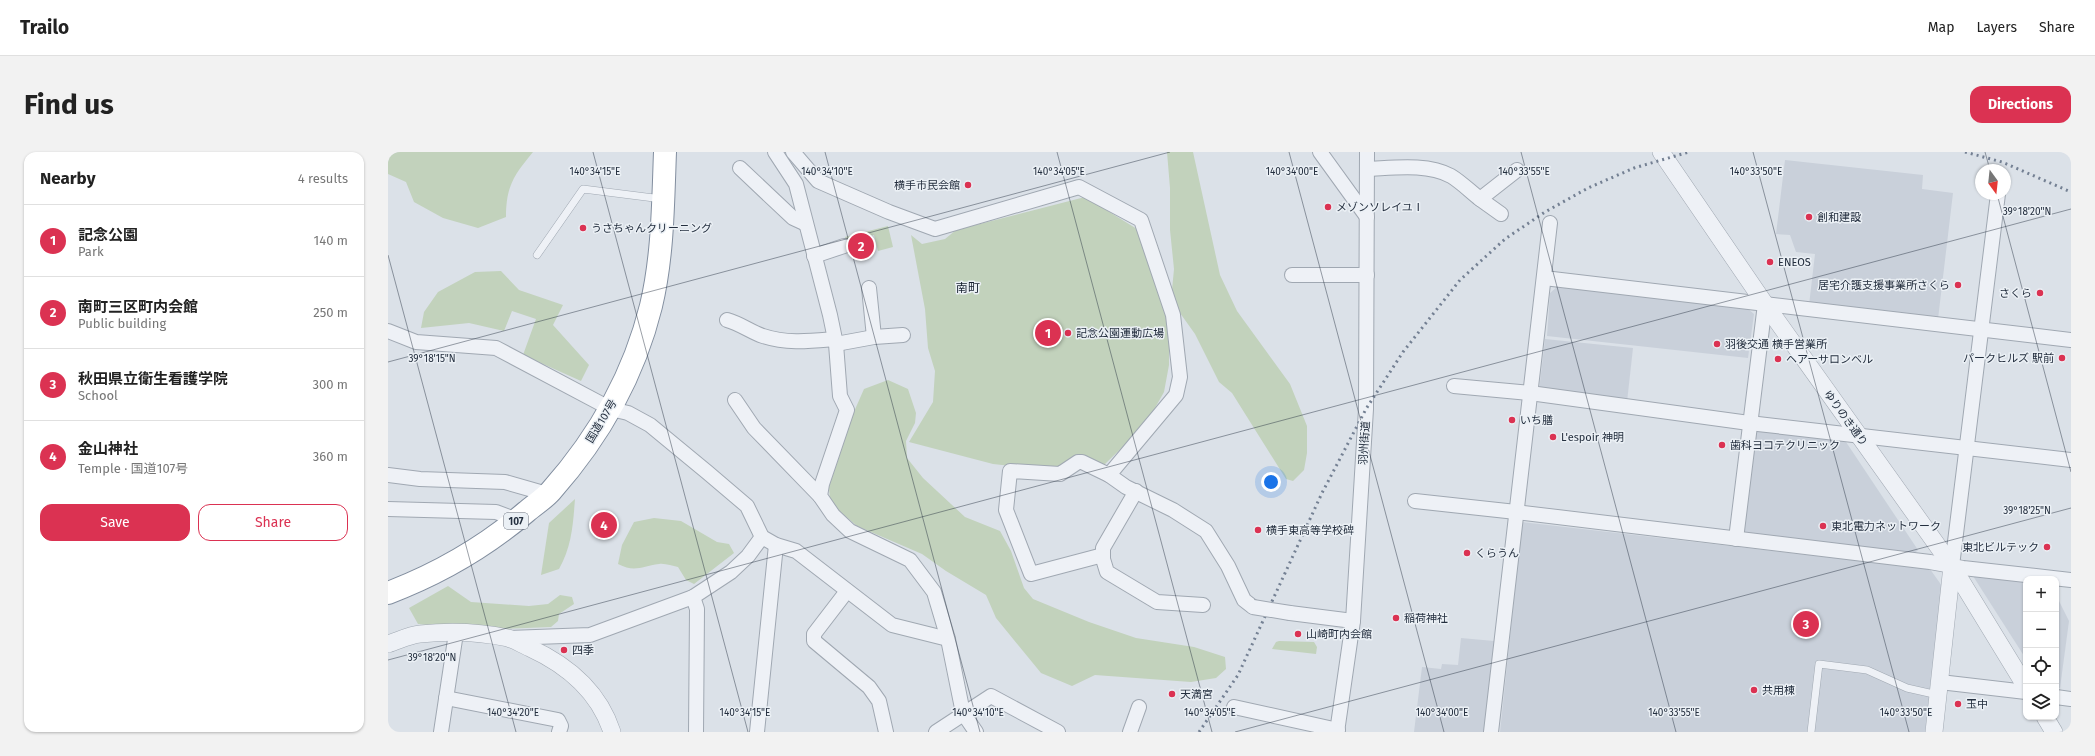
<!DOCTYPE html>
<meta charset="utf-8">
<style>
:root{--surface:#fff;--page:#f2f2f2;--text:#222;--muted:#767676;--line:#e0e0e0;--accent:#db3252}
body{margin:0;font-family:"Fira Sans","Noto Sans JP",sans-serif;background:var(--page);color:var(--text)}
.controls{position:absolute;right:12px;bottom:12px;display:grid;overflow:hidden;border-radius:8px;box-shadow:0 1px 3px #0004}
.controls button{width:36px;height:36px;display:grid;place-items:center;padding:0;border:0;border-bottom:1px solid var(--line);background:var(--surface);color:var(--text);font:20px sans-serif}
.compass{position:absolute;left:1587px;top:12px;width:36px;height:36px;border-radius:50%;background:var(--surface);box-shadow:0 1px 3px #0004;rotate:165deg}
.you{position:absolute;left:883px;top:330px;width:14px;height:14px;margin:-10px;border:3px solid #fff;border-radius:50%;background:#1a73e8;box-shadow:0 0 0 6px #1a73e833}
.badge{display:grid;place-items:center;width:26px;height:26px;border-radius:50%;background:var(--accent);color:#fff;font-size:13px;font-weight:700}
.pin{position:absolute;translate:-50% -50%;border:2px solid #fff;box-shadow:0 1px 4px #0006}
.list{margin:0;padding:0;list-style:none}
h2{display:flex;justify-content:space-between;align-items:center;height:52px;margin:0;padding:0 16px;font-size:17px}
h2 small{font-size:13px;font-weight:400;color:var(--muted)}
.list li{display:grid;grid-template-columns:26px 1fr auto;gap:12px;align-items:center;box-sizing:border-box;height:72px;padding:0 16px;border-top:1px solid var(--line)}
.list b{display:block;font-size:15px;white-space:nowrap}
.list p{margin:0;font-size:13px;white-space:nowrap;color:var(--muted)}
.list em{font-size:13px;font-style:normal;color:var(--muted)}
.actions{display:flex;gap:8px;padding:12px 16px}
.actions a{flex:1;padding:9px 0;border:1px solid var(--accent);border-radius:12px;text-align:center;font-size:14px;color:var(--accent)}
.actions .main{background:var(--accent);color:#fff}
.icon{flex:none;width:22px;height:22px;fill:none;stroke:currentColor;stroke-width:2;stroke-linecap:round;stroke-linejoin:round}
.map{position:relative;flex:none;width:1683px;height:580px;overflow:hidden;border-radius:12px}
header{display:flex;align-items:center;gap:24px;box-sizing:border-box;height:56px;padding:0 20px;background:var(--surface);border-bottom:1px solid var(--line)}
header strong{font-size:19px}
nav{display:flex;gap:22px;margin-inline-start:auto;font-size:14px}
.intro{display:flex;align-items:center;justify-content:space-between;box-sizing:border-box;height:96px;padding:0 24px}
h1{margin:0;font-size:28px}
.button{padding:10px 18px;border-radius:12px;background:var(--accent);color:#fff;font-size:14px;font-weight:700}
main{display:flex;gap:24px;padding:0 24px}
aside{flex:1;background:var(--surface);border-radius:12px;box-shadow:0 1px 3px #0004}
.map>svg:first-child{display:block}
.built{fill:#c9d0da}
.green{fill:#c2d2bc}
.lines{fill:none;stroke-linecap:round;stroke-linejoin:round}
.service-casing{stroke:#a0a8b2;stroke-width:8}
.minor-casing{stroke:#a0a8b2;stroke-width:16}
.tertiary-casing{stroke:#a0a8b2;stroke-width:18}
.trunk-casing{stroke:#828e9f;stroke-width:24}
.service{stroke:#eef1f6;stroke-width:7}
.minor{stroke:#eef1f6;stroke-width:14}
.tertiary{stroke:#eef1f6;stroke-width:17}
.trunk{stroke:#fff;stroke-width:22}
.rail{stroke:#748093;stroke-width:3;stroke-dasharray:2 4;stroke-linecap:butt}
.minor-bridge-casing{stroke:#a0a8b2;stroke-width:16;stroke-linecap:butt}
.minor-bridge{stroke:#eef1f6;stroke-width:14}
.ticks{fill:none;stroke:#242f3f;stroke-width:1;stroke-opacity:0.45}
.poi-dot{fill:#db3252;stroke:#ebf0f5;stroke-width:1.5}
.labels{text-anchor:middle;stroke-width:3;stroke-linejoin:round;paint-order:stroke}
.shield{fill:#ebf0f5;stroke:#606976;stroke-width:1}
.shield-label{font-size:10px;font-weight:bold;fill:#242f3f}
.poi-label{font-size:11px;fill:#242f3f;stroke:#ebf0f5;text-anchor:start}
.street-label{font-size:11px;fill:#242f3f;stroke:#ebf0f5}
.neighbourhood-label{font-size:12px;fill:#17202f;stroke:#ebf0f5}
.ticks-label{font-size:10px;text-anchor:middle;fill:#242f3f;stroke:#ebf0f5;stroke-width:3;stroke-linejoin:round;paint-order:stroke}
</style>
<header>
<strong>Trailo</strong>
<nav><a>Map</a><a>Layers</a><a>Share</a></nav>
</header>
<div class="intro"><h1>Find us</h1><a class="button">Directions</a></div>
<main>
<aside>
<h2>Nearby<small>4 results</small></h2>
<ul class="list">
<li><span class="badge">1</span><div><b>記念公園</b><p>Park</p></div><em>140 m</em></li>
<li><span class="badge">2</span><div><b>南町三区町内会館</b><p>Public building</p></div><em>250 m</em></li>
<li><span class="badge">3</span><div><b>秋田県立衛生看護学院</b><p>School</p></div><em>300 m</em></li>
<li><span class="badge">4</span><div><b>金山神社</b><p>Temple · 国道107号</p></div><em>360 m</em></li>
</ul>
<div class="actions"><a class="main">Save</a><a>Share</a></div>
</aside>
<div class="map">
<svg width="1683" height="580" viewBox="0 0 1683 580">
<rect width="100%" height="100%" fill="#dbe1e8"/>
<g class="built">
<polygon points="1397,8 1535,23 1534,37 1565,41 1550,167 1421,153 1427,102 1408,100 1402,83 1388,82"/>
<polygon points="1169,135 1360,157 1366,162 1360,206 1159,184 1162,141"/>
<polygon points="1157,187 1245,196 1239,250 1151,239"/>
<polygon points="1368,278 1456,287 1530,398 1527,401 1355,381"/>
<polygon points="1134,370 1542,417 1554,434 1537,580 1112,580"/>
<polygon points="1585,424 1638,430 1638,507"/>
<polygon points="1668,443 1681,469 1672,536 1668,535"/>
<polygon points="1073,486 1106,489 1096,580 1026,580 1034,515 1053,517 1054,512 1070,513"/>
</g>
<g class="green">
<path d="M0,0H145C126,23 118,34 118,65L90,76L55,66L26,50L18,30L0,22Z"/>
<polygon points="779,0 805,0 832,123 849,159 902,232 919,274 919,301 916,318 905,329 898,327 844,241 831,230 807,182 787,154 784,138 786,117 782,78 782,36"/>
<polygon points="697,45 749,77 781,171 781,213 776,240 767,256 750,280 716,313 671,319 605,312 521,290 545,250 547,219 540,196 537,157 523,83 534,92 557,87 568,78"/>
<polygon points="500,74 505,95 490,99 486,83 459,90 457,85"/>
<polygon points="113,119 131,138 175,153 165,173 201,213 193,229 135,203 148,167 124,159 116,179 81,171 33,176 36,160 50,140 87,120"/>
<polygon points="500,228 520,237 528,261 527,271 518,289 519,306 535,326 577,365 612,379 623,399 636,436 645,447 701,470 748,486 806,495 837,505 838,517 828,526 803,530 707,523 684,534 653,521 608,466 598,443 558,419 534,402 469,374 449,357 442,349 441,335 465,262 476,237"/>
<path d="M187,347C185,372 184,394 171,417L153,423L161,371Z"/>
<path d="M266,366L293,369L329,390L341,392L346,401L306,432L298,428L290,415C284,414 277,411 271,412C254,414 247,421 230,412L234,393L246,370Z"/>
<polygon points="60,434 83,450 141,454 160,452 172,443 184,445 186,452 171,462 170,469 163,475 91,478 30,472 21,456"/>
<polygon points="891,489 926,490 929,495 928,502 884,497 888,490"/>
</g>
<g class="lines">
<g class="service-casing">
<g id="service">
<polyline points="149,103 195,37 274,47"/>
<polyline points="1423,580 1431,512 1479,518 1519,536 1550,543"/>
</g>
</g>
<g class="minor-casing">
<g id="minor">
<polyline points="387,0 408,32 442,163 448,192 452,244 459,258 434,332 432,344 445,363 462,379 522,408 546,440 560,487 575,561 588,580"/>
<polyline points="405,0 430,29 501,60 547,77 691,35 753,68 785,163 792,225 788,243 721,323 738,335 785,358 818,379 840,414 856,448 865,455"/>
<polyline points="932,0 979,65"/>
<polyline points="352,16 405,66 418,72"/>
<path d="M979,17C1005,16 1039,11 1063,24C1073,30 1083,40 1092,47L1129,18"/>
<polyline points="1092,47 1113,62"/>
<polyline points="426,104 456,94"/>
<polyline points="904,123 979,123"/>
<polyline points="1156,126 1683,188"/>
<polyline points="481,136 486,185"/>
<path d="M339,168C353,172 363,180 375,184C399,192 423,189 447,187"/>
<polyline points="0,179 28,190 108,196 223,257 240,261 262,273 319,320 359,354 374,385 388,393 408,399 504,473 560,487"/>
<polyline points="448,192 486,185 515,183"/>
<polyline points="1066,234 1142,241 1361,271 1683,308"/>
<polyline points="347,248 366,276 432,344"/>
<polyline points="0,323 32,327 117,330 159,342"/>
<polyline points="748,339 715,396 715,407 719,420 769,450 815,453"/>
<polyline points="1027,349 1128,360 1542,410 1575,416 1683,428"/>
<polyline points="0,357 108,360 129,368"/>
<polyline points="1348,387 1377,152"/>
<polyline points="715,403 643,422 618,358 622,319 672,322 690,310 694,310 721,323"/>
<polyline points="1564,414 1610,42"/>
<polyline points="459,439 426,482 426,489 481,535 491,549 498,580"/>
<polyline points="305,445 309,457 308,580"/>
<polyline points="902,461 965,469"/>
<polyline points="121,486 202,483 305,445 343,420 360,404 374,385"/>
<polyline points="1552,530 1638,540"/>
<polyline points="1668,545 1683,547"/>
<polyline points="58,546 170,568 173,574 171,580"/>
<polyline points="846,555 950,578"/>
<polyline points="53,580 68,481"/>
<polyline points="369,580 388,393"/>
<polyline points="548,580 603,544 670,580"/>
<polyline points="742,580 751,555"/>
<polyline points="949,580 965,469 978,257 979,0"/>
<polyline points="1103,580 1162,71"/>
</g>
</g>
<g class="tertiary-casing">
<g id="tertiary">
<polyline points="1273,0 1377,152 1564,414 1638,535"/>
<path d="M0,492C10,489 21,483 32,482C60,479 92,480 120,486C127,488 135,493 142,496C179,513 211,540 224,580"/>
<polyline points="1657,565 1666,580"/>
<polyline points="1546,580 1564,414"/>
</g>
</g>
<g class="trunk-casing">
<path id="trunk" d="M0,441C50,422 97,395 138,360C146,353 156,347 163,339C210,286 246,223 263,154C275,104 275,51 277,0"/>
</g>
<use href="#service" class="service"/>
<use href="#minor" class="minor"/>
<use href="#tertiary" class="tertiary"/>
<use href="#trunk" class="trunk"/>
<g class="rail">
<polyline points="1577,0 1614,10 1683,40"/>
<polyline points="811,580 850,523 934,341 978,257 1015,200 1072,128 1117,87 1157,60 1200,36 1246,16 1301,0"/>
</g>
<g class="minor-bridge-casing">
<polyline id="minor-bridge" points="865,455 902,461"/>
</g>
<use href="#minor-bridge" class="minor-bridge"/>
</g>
<path class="ticks" d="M205,0L360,580M437,0L592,580M669,0L824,580M901,0L1056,580M1133,0L1288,580M1365,0L1521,580M1597,0L1602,18M1609,42L1683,320M0,103L128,580M0,210L782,0M0,508L1683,57M847,580L1683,356"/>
<g class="poi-dot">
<circle cx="580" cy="33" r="4"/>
<circle cx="940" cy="55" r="4"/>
<circle cx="1421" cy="65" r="4"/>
<circle cx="195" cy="76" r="4"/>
<circle cx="1382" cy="110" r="4"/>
<circle cx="1570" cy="133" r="4"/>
<circle cx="1652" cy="141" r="4"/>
<circle cx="680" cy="181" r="4"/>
<circle cx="1329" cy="192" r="4"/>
<circle cx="1674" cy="206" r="4"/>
<circle cx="1390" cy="207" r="4"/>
<circle cx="1124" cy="268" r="4"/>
<circle cx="1165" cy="285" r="4"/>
<circle cx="1334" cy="293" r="4"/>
<circle cx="1435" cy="374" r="4"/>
<circle cx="870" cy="378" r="4"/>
<circle cx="1659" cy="395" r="4"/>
<circle cx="1079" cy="401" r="4"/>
<circle cx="1008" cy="466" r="4"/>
<circle cx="910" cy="482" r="4"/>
<circle cx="176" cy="498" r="4"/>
<circle cx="1366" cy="538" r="4"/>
<circle cx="784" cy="542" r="4"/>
<circle cx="1570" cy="552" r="4"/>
</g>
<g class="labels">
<rect class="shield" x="116" y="361" width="24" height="16" rx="3"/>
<g class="shield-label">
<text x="128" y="373">107</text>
</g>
<g class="poi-label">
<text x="572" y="37" text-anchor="end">横手市民会館</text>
<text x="948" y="59">メゾンソレイユⅠ</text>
<text x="1429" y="69">創和建設</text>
<text x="203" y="80">うさちゃんクリーニング</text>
<text x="1390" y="114">ENEOS</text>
<text x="1562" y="137" text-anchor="end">居宅介護支援事業所さくら</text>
<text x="1644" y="145" text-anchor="end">さくら</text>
<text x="688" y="185">記念公園運動広場</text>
<text x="1337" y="196">羽後交通 横手営業所</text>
<text x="1666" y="210" text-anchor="end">パークヒルズ 駅前</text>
<text x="1398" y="211">ヘアーサロンベル</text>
<text x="1132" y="272">いち膳</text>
<text x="1173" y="289">L'espoir 神明</text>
<text x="1342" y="297">歯科ヨコテクリニック</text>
<text x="1443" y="378">東北電力ネットワーク</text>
<text x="878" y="382">横手東高等学校碑</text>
<text x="1651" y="399" text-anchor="end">東北ビルテック</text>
<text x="1087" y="405">くらうん</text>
<text x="1016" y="470">稲荷神社</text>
<text x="918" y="486">山崎町内会館</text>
<text x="184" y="502">四季</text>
<text x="1374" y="542">共用棟</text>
<text x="792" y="546">天満宮</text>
<text x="1578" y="556">玉中</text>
</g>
<g class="street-label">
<text transform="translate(1458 266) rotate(54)" y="4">ゆりのき通り</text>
<text transform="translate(213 269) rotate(-59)" y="4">国道107号</text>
<text transform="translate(976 291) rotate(-86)" y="4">羽州街道</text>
</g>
<g class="neighbourhood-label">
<text x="580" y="140">南町</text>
</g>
</g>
<g class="ticks-label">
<text x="207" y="23">140°34'15"E</text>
<text x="439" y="23">140°34'10"E</text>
<text x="671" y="23">140°34'05"E</text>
<text x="904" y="23">140°34'00"E</text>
<text x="1136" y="23">140°33'55"E</text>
<text x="1368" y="23">140°33'50"E</text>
<text x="1639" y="63">39°18'20"N</text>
<text x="44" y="210">39°18'15"N</text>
<text x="1639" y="362">39°18'25"N</text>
<text x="44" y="509">39°18'20"N</text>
<text x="125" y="564">140°34'20"E</text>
<text x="357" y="564">140°34'15"E</text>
<text x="590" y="564">140°34'10"E</text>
<text x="822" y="564">140°34'05"E</text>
<text x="1054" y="564">140°34'00"E</text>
<text x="1286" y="564">140°33'55"E</text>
<text x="1518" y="564">140°33'50"E</text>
</g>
</svg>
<div class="controls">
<button>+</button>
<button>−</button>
<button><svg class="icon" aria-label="locate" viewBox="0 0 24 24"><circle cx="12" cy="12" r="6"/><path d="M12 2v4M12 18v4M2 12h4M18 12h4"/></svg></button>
<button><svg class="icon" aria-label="layers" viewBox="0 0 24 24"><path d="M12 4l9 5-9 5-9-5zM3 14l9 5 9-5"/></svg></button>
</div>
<svg class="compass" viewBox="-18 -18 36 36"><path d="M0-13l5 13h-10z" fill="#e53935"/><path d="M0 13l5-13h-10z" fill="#767676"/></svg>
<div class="you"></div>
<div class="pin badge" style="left:660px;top:181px">1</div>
<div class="pin badge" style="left:473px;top:94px">2</div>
<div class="pin badge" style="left:1418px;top:472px">3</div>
<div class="pin badge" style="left:216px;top:373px">4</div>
</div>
</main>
